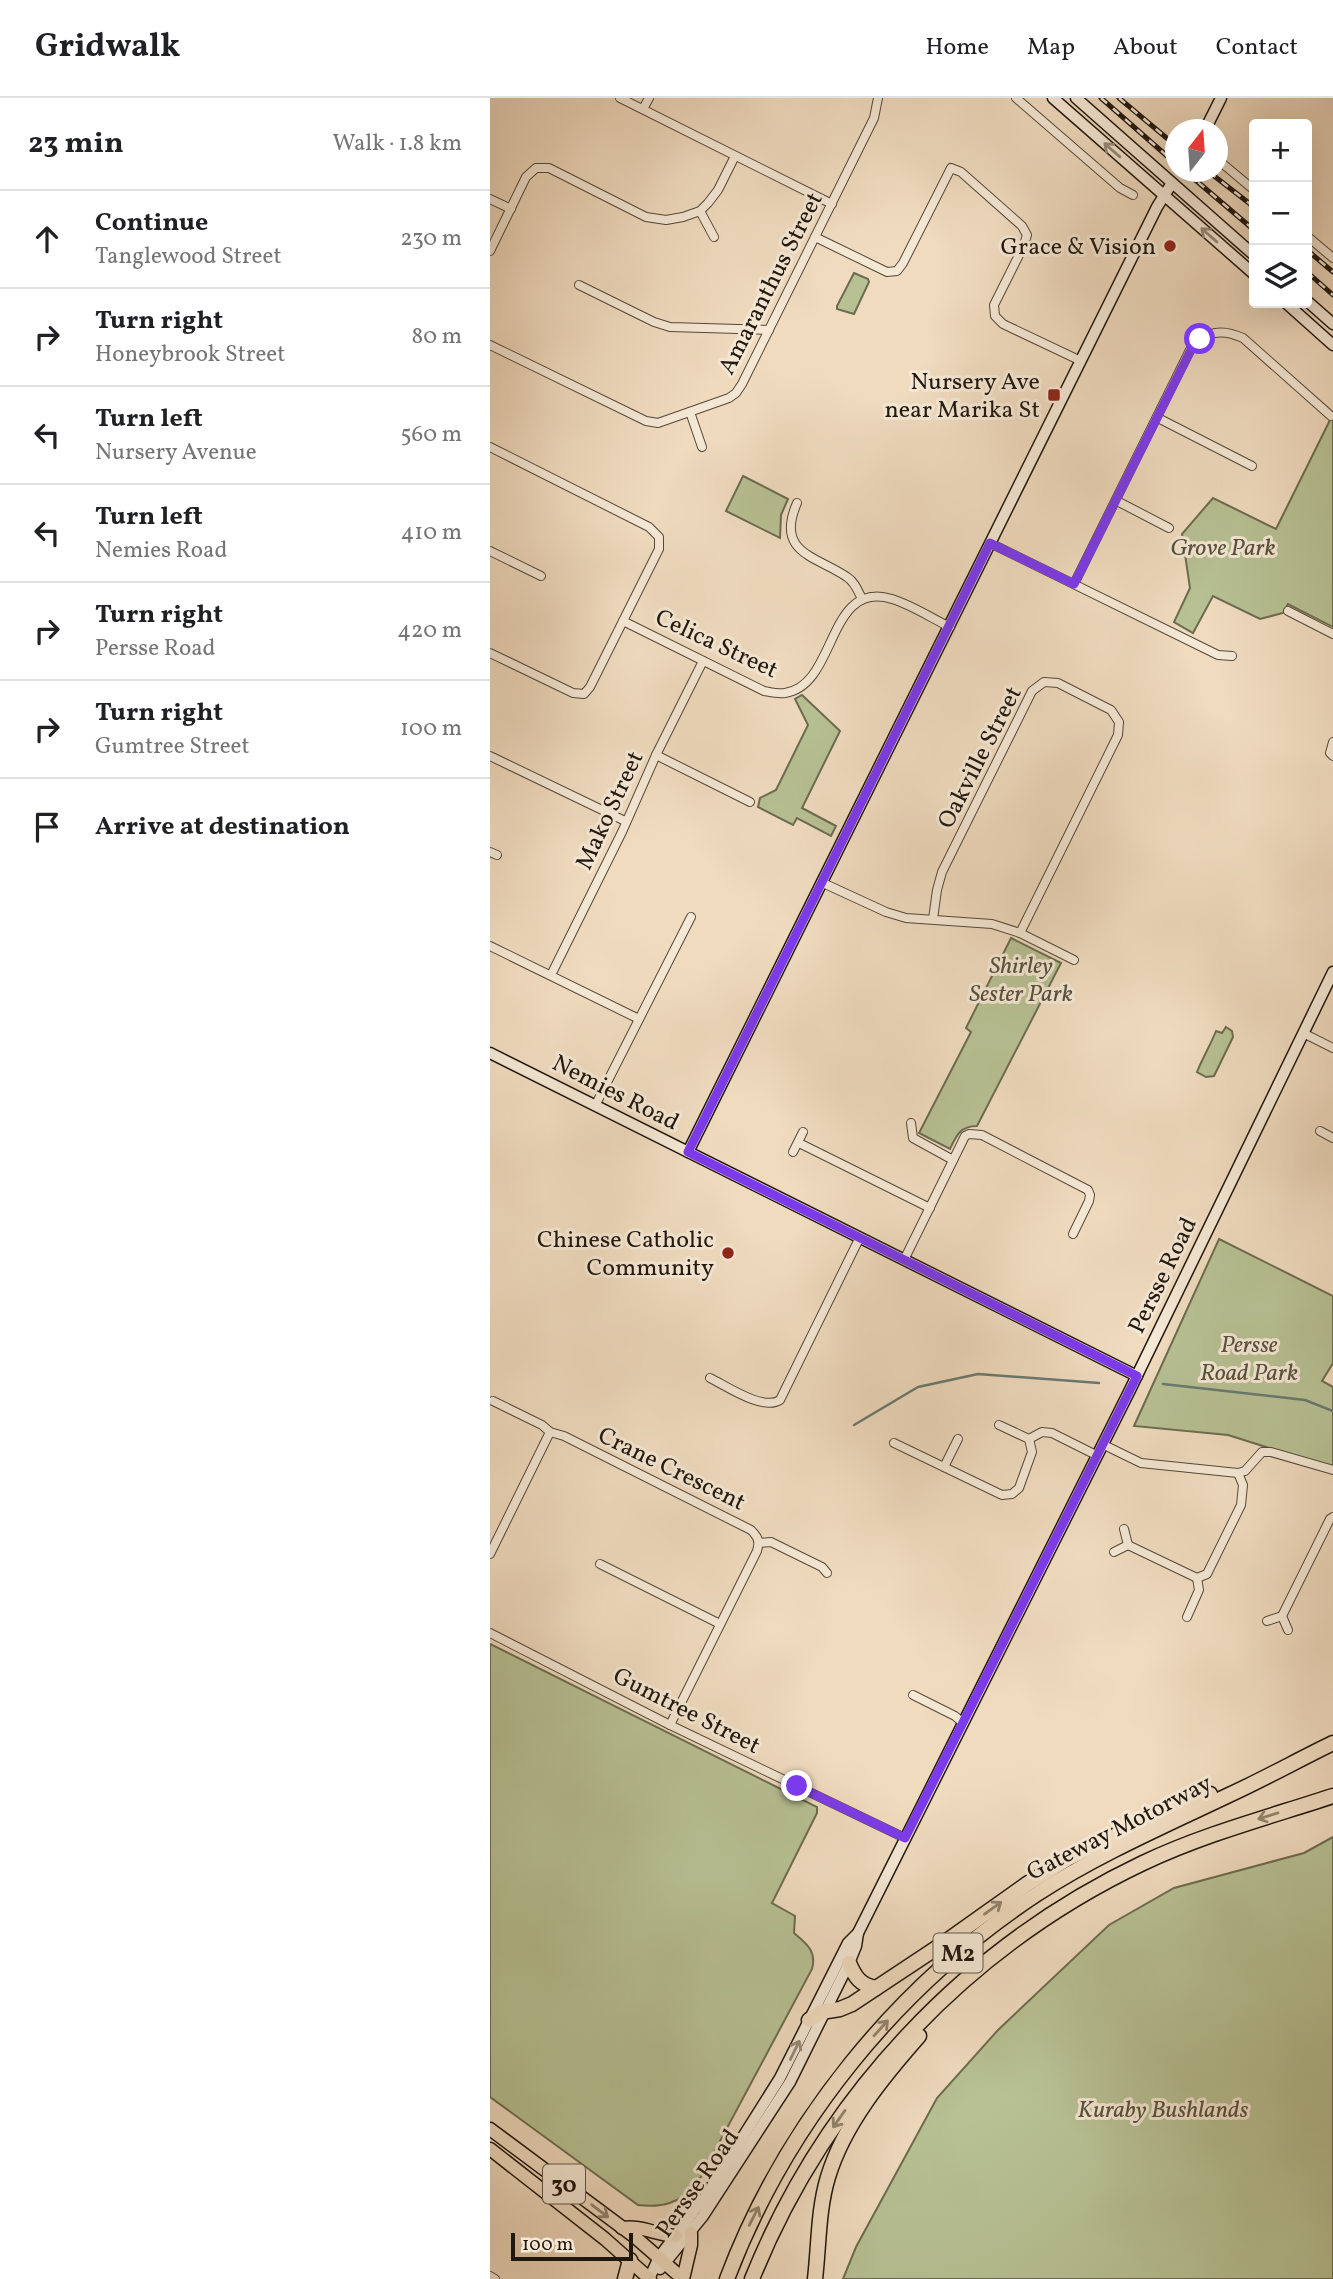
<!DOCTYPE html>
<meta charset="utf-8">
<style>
:root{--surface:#fff;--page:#f2f2f2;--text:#202124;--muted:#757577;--line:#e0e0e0}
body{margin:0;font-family:Vollkorn,serif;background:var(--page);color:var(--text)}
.controls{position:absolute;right:21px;top:21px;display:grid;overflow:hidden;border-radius:7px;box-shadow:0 7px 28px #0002}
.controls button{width:63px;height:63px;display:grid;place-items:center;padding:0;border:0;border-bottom:2px solid var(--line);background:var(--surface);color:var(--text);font:35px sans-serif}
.compass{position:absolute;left:675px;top:21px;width:63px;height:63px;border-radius:50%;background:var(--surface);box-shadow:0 7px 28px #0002;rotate:17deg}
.scale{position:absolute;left:21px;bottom:18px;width:122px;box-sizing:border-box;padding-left:7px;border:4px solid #20170d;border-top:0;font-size:19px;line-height:24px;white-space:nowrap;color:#20170d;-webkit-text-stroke:5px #f5e8d5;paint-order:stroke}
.stop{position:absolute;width:21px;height:21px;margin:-16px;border:5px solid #7c3aed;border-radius:50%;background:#fff}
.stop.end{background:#7c3aed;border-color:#fff;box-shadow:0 2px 7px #0008}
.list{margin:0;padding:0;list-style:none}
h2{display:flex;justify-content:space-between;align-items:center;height:91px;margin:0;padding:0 28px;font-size:30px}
h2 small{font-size:23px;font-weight:400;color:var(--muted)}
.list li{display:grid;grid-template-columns:46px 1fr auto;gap:21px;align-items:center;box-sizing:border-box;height:98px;padding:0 28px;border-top:2px solid var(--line)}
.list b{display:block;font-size:26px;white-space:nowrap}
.list p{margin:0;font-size:23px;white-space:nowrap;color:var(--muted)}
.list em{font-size:23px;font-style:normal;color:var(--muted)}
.icon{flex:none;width:38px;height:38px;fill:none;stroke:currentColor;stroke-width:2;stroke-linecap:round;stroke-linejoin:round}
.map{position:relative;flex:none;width:843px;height:2181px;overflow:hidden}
header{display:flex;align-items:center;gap:42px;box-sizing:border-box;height:98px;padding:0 35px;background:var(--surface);border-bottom:2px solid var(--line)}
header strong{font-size:33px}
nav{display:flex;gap:38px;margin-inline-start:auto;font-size:24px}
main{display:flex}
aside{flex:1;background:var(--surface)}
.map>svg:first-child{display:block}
.green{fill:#b7c194;stroke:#6c6c50;stroke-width:2}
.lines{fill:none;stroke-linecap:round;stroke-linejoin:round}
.stream{stroke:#697972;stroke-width:2.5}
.street-casing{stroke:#54483a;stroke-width:10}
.secondary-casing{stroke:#20170d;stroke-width:13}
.primary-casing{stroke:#20170d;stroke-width:15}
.highway-casing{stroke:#20170d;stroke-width:17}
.street{stroke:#f5e8d5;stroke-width:8}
.secondary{stroke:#f5e8d5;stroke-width:10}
.primary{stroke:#f0dbbf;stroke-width:12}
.highway{stroke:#f0dbbf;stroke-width:14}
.rail-casing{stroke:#20170d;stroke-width:5}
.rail{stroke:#f5e8d5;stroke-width:2.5;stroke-dasharray:8;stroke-linecap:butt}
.oneway{stroke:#958a7b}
.oneway2{stroke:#92836f}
.route{stroke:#7c3aed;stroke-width:9}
.poi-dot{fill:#8f2418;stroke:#f5e8d5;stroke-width:2.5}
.labels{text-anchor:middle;stroke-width:6;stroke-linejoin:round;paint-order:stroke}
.shield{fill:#f5e8d5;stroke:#605649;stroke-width:2}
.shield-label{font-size:23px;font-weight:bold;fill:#20170d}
.poi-label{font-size:24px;fill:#20170d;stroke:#f5e8d5;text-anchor:end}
.street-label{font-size:24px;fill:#20170d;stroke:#f5e8d5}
.park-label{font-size:24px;font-style:italic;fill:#55523c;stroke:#f5e8d5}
</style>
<header>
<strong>Gridwalk</strong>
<nav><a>Home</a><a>Map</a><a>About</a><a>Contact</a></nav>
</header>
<main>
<aside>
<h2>23 min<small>Walk · 1.8 km</small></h2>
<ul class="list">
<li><svg class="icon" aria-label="ahead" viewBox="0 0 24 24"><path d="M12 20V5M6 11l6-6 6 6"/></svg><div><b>Continue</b><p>Tanglewood Street</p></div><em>230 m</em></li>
<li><svg class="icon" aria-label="right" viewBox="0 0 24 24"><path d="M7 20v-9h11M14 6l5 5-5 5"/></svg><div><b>Turn right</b><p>Honeybrook Street</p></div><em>80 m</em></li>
<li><svg class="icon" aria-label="left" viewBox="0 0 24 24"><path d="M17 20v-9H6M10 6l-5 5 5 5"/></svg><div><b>Turn left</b><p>Nursery Avenue</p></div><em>560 m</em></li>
<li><svg class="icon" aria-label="left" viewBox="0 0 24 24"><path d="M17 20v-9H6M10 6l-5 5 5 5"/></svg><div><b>Turn left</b><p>Nemies Road</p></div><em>410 m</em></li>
<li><svg class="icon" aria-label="right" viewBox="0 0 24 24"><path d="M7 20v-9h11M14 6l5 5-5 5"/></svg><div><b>Turn right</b><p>Persse Road</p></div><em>420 m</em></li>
<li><svg class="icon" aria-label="right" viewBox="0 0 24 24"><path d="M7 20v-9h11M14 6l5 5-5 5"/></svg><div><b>Turn right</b><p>Gumtree Street</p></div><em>100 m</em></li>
<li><svg class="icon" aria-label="arrive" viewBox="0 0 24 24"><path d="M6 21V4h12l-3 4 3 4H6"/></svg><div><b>Arrive at destination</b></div></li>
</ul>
</aside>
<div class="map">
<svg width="843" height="2181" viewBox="0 0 843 2181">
<rect width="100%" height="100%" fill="#f0dbbf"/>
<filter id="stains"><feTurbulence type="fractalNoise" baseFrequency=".00286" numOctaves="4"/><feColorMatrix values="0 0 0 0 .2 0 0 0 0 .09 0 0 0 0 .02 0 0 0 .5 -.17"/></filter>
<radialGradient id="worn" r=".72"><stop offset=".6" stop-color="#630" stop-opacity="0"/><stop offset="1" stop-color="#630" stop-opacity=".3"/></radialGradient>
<g class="green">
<polygon points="364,175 378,181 379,184 364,216 347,211 347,208"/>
<polygon points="843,316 843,529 798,506 793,515 770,521 723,498 703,535 684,524 700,490 692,436 723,400 786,431"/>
<polygon points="253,378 298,401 291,417 290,440 236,413"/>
<polygon points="312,597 350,633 312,710 346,728 341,738 307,720 303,727 268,709 270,700 286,692 318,627 305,601"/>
<path d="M521,840L571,865L487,1028C470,1028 466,1038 460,1051L429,1035L481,934L476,930Z"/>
<path d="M736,929L742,933L743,939L724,978L716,979L707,974C713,959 720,948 726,933L732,935Z"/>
<polygon points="729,1141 843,1198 843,1265 832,1283 843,1289 843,1370 738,1337 644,1328"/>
<path d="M0,1546L327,1709V1715L282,1805L305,1818L304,1835C316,1845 327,1853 322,1871L206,2088C188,2105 173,2110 148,2107L0,1999Z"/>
<polygon points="843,1739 843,2181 353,2181 366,2149 447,2000 508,1932 619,1827 684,1790 814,1755"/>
</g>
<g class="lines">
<g class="stream">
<polyline points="673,1286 815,1302 843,1313"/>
<polyline points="364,1327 428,1289 488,1276 609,1285"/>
</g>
<g class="street-casing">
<g id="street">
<polyline points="130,0 342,106"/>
<polyline points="526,0 630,90 643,97"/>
<polyline points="153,11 159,0"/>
<polyline points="727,61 764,92"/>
<polyline points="0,101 21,111"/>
<polyline points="210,113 224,139"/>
<polyline points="817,138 843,160"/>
<polyline points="325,139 397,174 407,173 413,165 461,70 471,74 532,128 537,137 534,147 504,207 505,218 513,226 591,263"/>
<polyline points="0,153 36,79 46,70 59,70 156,119 176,122 193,119 210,113 218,105 228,92 245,58"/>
<polyline points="89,187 164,224 180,229 279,232"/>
<polyline points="0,247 156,323 168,325 239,300 246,295 252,286 384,20 388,0"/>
<polyline points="200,314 212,349"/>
<polyline points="668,320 762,368"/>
<polyline points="0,349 159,429 169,439 169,451 100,589 94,596 83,595 0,555"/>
<polyline points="627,403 679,430"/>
<path d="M307,405C285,455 326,458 357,479C365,484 368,493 372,501"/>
<polyline points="500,445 728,557 742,558"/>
<polyline points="0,453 51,478"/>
<path d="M584,486L700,252C716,233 731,230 753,240L841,318"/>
<polyline points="798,513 843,536"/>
<path d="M133,523L274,593C280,594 288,596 295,595C348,587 336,481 402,501C422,507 441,520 460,529"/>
<polyline points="843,644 840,655 843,658"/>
<polyline points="166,657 260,704"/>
<polyline points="0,658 135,723"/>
<polyline points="0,754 7,757"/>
<polyline points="333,785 396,814 416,820 502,826 530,835 584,862"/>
<polyline points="443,821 447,792 452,774 542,593 554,584 568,585 615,609 621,612 629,624 628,637 530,835"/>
<polyline points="0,848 149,921"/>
<polyline points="61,877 132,734 166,657 213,563"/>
<polyline points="813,935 843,950"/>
<polyline points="105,1008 201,819"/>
<polyline points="421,1025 423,1040 463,1062"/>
<polyline points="830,1033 843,1040"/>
<polyline points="309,1045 440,1110"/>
<polyline points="303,1054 313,1034"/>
<polyline points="414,1162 475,1038 479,1036 492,1037 598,1092 600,1097 599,1103 583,1136"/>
<path d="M220,1280C238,1289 273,1313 290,1302L370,1139"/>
<path d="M3,1303L52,1327L60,1334L74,1338L261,1432C268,1439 270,1443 267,1453L180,1627"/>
<polyline points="539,1341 552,1334 562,1335 606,1357"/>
<polyline points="404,1345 512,1397 522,1396 529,1390 542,1354 539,1341 509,1327"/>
<polyline points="612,1346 651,1365 748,1375 755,1373 772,1354 781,1354 843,1372"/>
<polyline points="454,1369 468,1341"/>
<polyline points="269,1445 281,1444 332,1469 337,1475"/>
<polyline points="638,1447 707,1480 717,1476 751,1407 753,1387 748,1375"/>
<polyline points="624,1454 638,1447 634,1431"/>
<polyline points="0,1456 60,1334"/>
<polyline points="110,1466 230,1526"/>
<polyline points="792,1518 840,1421 843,1419"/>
<polyline points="697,1519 709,1492 707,1480"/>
<polyline points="777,1523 792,1518 798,1532"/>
<polyline points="0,1535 180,1627 415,1740"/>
<polyline points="423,1597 465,1618 473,1625"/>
<polyline points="0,2178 5,2181"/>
</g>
</g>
<g class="secondary-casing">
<g id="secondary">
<polyline points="563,0 764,176"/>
<polyline points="586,0 764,157"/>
<polyline points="715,32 731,0"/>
<polyline points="817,203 843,226"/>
<polyline points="796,205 843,247"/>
<polyline points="0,955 647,1278"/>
<polyline points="198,1054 667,109 682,85"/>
<polyline points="170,2171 213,2118 300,1984 359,1865 366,1848 368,1835"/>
<polyline points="159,2181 169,2159 215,2099 290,1980 358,1845 368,1835 639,1294 843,874"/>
</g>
</g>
<g class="primary-casing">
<g id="primary">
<polyline points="0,2031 145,2139 193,2181"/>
<polyline points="0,2051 115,2141 160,2181"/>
<path d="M132,2130C151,2127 167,2137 186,2138"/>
<polyline points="193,2181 201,2147 201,2135"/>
</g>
</g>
<g class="highway-casing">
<g id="highway">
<path d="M359,1865C365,1879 370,1887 386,1890"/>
<polyline points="319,1922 331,1914 350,1911 362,1906 454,1845 537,1786 577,1761 643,1729 720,1696"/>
<polyline points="135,2181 140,2162"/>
<path d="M237,2181C296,2025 407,1888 547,1796C607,1757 674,1728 739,1697C774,1681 808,1662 843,1645"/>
<path d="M262,2181C335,1999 476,1849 653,1765C714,1736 779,1719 843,1698"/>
<path d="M325,2181C329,2147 328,2112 338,2079C354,2026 393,1979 429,1938"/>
</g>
</g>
<use href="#street" class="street"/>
<use href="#secondary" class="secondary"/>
<use href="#primary" class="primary"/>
<use href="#highway" class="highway"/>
<g class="rail-casing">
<g id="rail">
<polyline points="611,0 685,65"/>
<polyline points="629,0 685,47"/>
<polyline points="696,74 764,132"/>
<polyline points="719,74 764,109"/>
<polyline points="817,152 843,174"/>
<polyline points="817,174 843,197"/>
</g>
</g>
<use href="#rail" class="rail"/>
</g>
<defs><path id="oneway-shaft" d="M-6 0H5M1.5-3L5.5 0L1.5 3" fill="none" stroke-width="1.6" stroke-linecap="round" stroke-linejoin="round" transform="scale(1.75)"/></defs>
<g class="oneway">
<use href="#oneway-shaft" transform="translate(622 52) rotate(-139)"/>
<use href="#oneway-shaft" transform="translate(719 137) rotate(-139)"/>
<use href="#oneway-shaft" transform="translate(305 1952) rotate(-64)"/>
</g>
<g class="oneway2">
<use href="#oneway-shaft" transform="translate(778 1718) rotate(163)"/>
<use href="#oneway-shaft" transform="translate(503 1810) rotate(-36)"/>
<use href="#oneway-shaft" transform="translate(391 1930) rotate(-48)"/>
<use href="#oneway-shaft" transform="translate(349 2021) rotate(125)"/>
<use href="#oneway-shaft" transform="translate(110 2113) rotate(37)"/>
<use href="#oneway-shaft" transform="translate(264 2118) rotate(-63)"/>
</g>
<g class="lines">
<polyline class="route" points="307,1688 415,1740 647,1278 198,1054 500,445 584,486 701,252 710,241"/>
</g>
<g class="poi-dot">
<circle cx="680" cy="148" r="7"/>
<rect x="557" y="290" width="14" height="14" rx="3.5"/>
<circle cx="238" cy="1155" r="7"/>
</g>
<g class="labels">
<g class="shield">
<rect x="443.5" y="1835.5" width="49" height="39" rx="5"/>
<rect x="53" y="2066.5" width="42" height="39" rx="5"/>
</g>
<g class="shield-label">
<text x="468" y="1863">M2</text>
<text x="74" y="2094">30</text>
</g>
<g class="poi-label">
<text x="666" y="156">Grace &amp; Vision</text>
<text x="550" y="291">Nursery Ave<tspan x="550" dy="28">near Marika St</tspan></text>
<text x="224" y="1149">Chinese Catholic<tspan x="224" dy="28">Community</tspan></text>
</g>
<g class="street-label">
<text transform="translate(280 185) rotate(-63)" y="8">Amaranthus Street</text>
<text transform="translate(227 545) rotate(25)" y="8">Celica Street</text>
<text transform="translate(489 659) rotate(-63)" y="8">Oakville Street</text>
<text transform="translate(119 712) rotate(-65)" y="8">Mako Street</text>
<text transform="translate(126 994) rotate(27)" y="8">Nemies Road</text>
<text transform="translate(672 1177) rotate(-64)" y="8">Persse Road</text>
<text transform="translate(182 1370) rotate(26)" y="8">Crane Crescent</text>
<text transform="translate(197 1612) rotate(27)" y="8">Gumtree Street</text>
<text transform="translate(629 1729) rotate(-27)" y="8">Gateway Motorway</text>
<text transform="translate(207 2085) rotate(-55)" y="8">Persse Road</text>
</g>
<g class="park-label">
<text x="733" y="457">Grove Park</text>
<text x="531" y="875">Shirley<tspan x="531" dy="28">Sester Park</tspan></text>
<text x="759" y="1254">Persse<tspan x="759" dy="28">Road Park</tspan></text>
<text x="673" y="2019">Kuraby Bushlands</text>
</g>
</g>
<rect width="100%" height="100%" filter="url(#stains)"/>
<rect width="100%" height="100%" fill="url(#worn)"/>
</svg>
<div class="controls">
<button>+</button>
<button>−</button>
<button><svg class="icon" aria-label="layers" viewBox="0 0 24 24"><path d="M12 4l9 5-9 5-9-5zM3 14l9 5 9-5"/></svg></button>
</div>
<svg class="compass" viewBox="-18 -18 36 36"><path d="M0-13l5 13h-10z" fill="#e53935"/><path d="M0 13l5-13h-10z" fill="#757577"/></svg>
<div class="scale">100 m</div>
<div class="stop" style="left:710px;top:241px"></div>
<div class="stop end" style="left:307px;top:1688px"></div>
</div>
</main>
